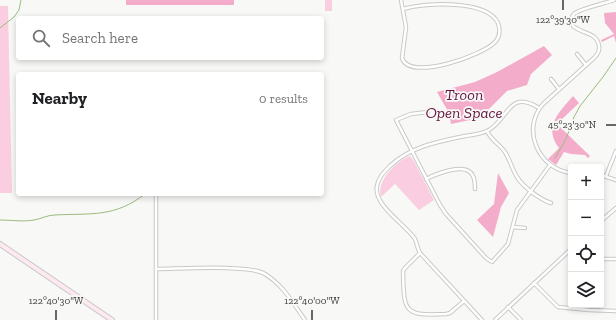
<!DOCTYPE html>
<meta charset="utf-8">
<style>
:root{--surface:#fff;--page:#f2f2f2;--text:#202124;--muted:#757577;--line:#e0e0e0}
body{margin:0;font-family:"Zilla Slab",serif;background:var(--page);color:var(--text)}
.controls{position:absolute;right:12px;bottom:12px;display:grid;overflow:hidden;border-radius:4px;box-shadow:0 2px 6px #0003}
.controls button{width:36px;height:36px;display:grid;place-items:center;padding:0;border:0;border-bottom:1px solid var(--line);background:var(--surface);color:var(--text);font:20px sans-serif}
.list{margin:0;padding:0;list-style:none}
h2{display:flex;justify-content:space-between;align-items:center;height:52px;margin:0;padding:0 16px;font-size:17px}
h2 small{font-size:13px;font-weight:400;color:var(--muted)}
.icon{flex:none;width:22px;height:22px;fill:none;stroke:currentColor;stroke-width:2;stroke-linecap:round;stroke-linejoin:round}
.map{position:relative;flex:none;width:616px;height:320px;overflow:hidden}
.search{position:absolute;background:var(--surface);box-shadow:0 2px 6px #0003;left:16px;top:16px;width:308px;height:44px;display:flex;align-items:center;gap:10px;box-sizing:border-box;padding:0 14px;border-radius:4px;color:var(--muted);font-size:15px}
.panel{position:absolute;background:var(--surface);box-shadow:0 2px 6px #0003;left:16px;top:72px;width:308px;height:124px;border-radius:4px}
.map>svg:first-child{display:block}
.green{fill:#facee0}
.forest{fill:#f3adca}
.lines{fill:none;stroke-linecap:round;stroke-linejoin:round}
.stream{stroke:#9bbb7e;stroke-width:1}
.minor-casing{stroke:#c8cac7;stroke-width:4.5}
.secondary-casing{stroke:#c8cac7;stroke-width:6}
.minor{stroke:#fff;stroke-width:2.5}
.secondary{stroke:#fee8f2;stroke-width:4}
.ticks{fill:none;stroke:#393a39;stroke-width:1.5}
.labels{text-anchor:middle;stroke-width:3.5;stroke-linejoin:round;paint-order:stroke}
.park-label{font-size:16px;font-style:italic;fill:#651641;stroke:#f8f9f6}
.ticks-label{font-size:10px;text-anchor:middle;fill:#393a39;stroke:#f8f9f6;stroke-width:3.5;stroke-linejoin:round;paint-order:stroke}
</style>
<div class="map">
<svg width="616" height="320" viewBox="0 0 616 320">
<rect width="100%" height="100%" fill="#f8f9f6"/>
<g class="green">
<rect x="325" y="0" width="7" height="11"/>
<polygon points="0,6 8,6 12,193 0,193"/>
<path d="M410,156L414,161L434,200L419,210L395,184L381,197C376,181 396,161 410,156Z"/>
</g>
<g class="forest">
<rect x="126" y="0" width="108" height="5"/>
<polygon points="616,12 616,43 614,36 602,42 601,40 614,34 605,23 604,13"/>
<polygon points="544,46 552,55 531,74 527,85 507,91 485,113 470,120 451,124 449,113 437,92 475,82 497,72"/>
<path d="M573,96L579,103L557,124L590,156L588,158L585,155L571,154L564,152L556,165L548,159L559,148C543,127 559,112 573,96Z"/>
<polygon points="498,173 509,193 501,207 493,237 477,220 494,204"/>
</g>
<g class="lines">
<g class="stream">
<polyline points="0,28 14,17 19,10 21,0"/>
<polyline points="555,158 566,139 574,117 580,106 603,77 616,58"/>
<path d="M0,220C11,220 23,222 34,220C41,219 47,215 55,215C91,213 114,218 145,194"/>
</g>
<g class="minor-casing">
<g id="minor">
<path d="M401,0L406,27L402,58C409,82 485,55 496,41C500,36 500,29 498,23C487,0 427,2 403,9"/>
<polyline points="577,54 586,65"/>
<polyline points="551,79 559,89"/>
<polyline points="428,112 411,114 396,120 440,205 446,214 486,258 492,262 508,244 517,210 550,165"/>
<path d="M487,131C491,140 499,144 505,152C510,160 512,169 517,177C523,187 541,200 551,203"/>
<path d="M571,173C538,169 521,129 543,104L594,58C598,54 600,51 599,46C597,32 582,34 573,26C571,22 570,18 574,14C578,9 607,3 614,0"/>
<polyline points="601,175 616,180"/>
<polyline points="606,176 616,151"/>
<path d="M426,179C436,174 467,161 473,176C475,180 475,185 475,189"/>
<polyline points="601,221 616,208"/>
<polyline points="513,227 525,228"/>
<path d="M420,253L405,268L403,271C404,312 403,316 446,314L450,313L464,301"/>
<polyline points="601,259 616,259"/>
<path d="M156,269C178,269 249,264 265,274C283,285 293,303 305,320"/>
<polyline points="534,283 558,307 589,310 616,311"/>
<polyline points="508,307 521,320"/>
<polyline points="156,320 156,194"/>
<path d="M482,320L420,253C417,248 417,243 415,239C405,224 373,205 377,186C378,178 384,172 390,166C411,146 438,142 465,136C473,135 482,134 489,130C509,118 509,89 539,108"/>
<polyline points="495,320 571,249"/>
</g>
</g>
<g class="secondary-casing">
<polyline id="secondary" points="0,244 112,320"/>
</g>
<use href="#minor" class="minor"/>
<use href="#secondary" class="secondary"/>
</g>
<path class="ticks" d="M563,0V10M606,125H616M56,310V320M312,310V320"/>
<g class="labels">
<g class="park-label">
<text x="464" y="100">Troon<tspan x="464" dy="18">Open Space</tspan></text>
</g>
</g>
<g class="ticks-label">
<text x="563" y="23">122°39'30"W</text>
<text x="572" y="128">45°23'30"N</text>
<text x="56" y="304">122°40'30"W</text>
<text x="312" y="304">122°40'00"W</text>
</g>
</svg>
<div class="controls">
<button>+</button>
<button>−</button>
<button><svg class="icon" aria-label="locate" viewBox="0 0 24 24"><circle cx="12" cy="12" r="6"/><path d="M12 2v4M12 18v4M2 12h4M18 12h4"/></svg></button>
<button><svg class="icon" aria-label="layers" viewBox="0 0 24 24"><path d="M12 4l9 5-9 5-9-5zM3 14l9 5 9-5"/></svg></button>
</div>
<div class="search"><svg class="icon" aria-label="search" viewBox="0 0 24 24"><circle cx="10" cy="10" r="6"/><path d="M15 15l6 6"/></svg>Search here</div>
<section class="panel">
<h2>Nearby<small>0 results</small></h2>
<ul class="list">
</ul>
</section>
</div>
